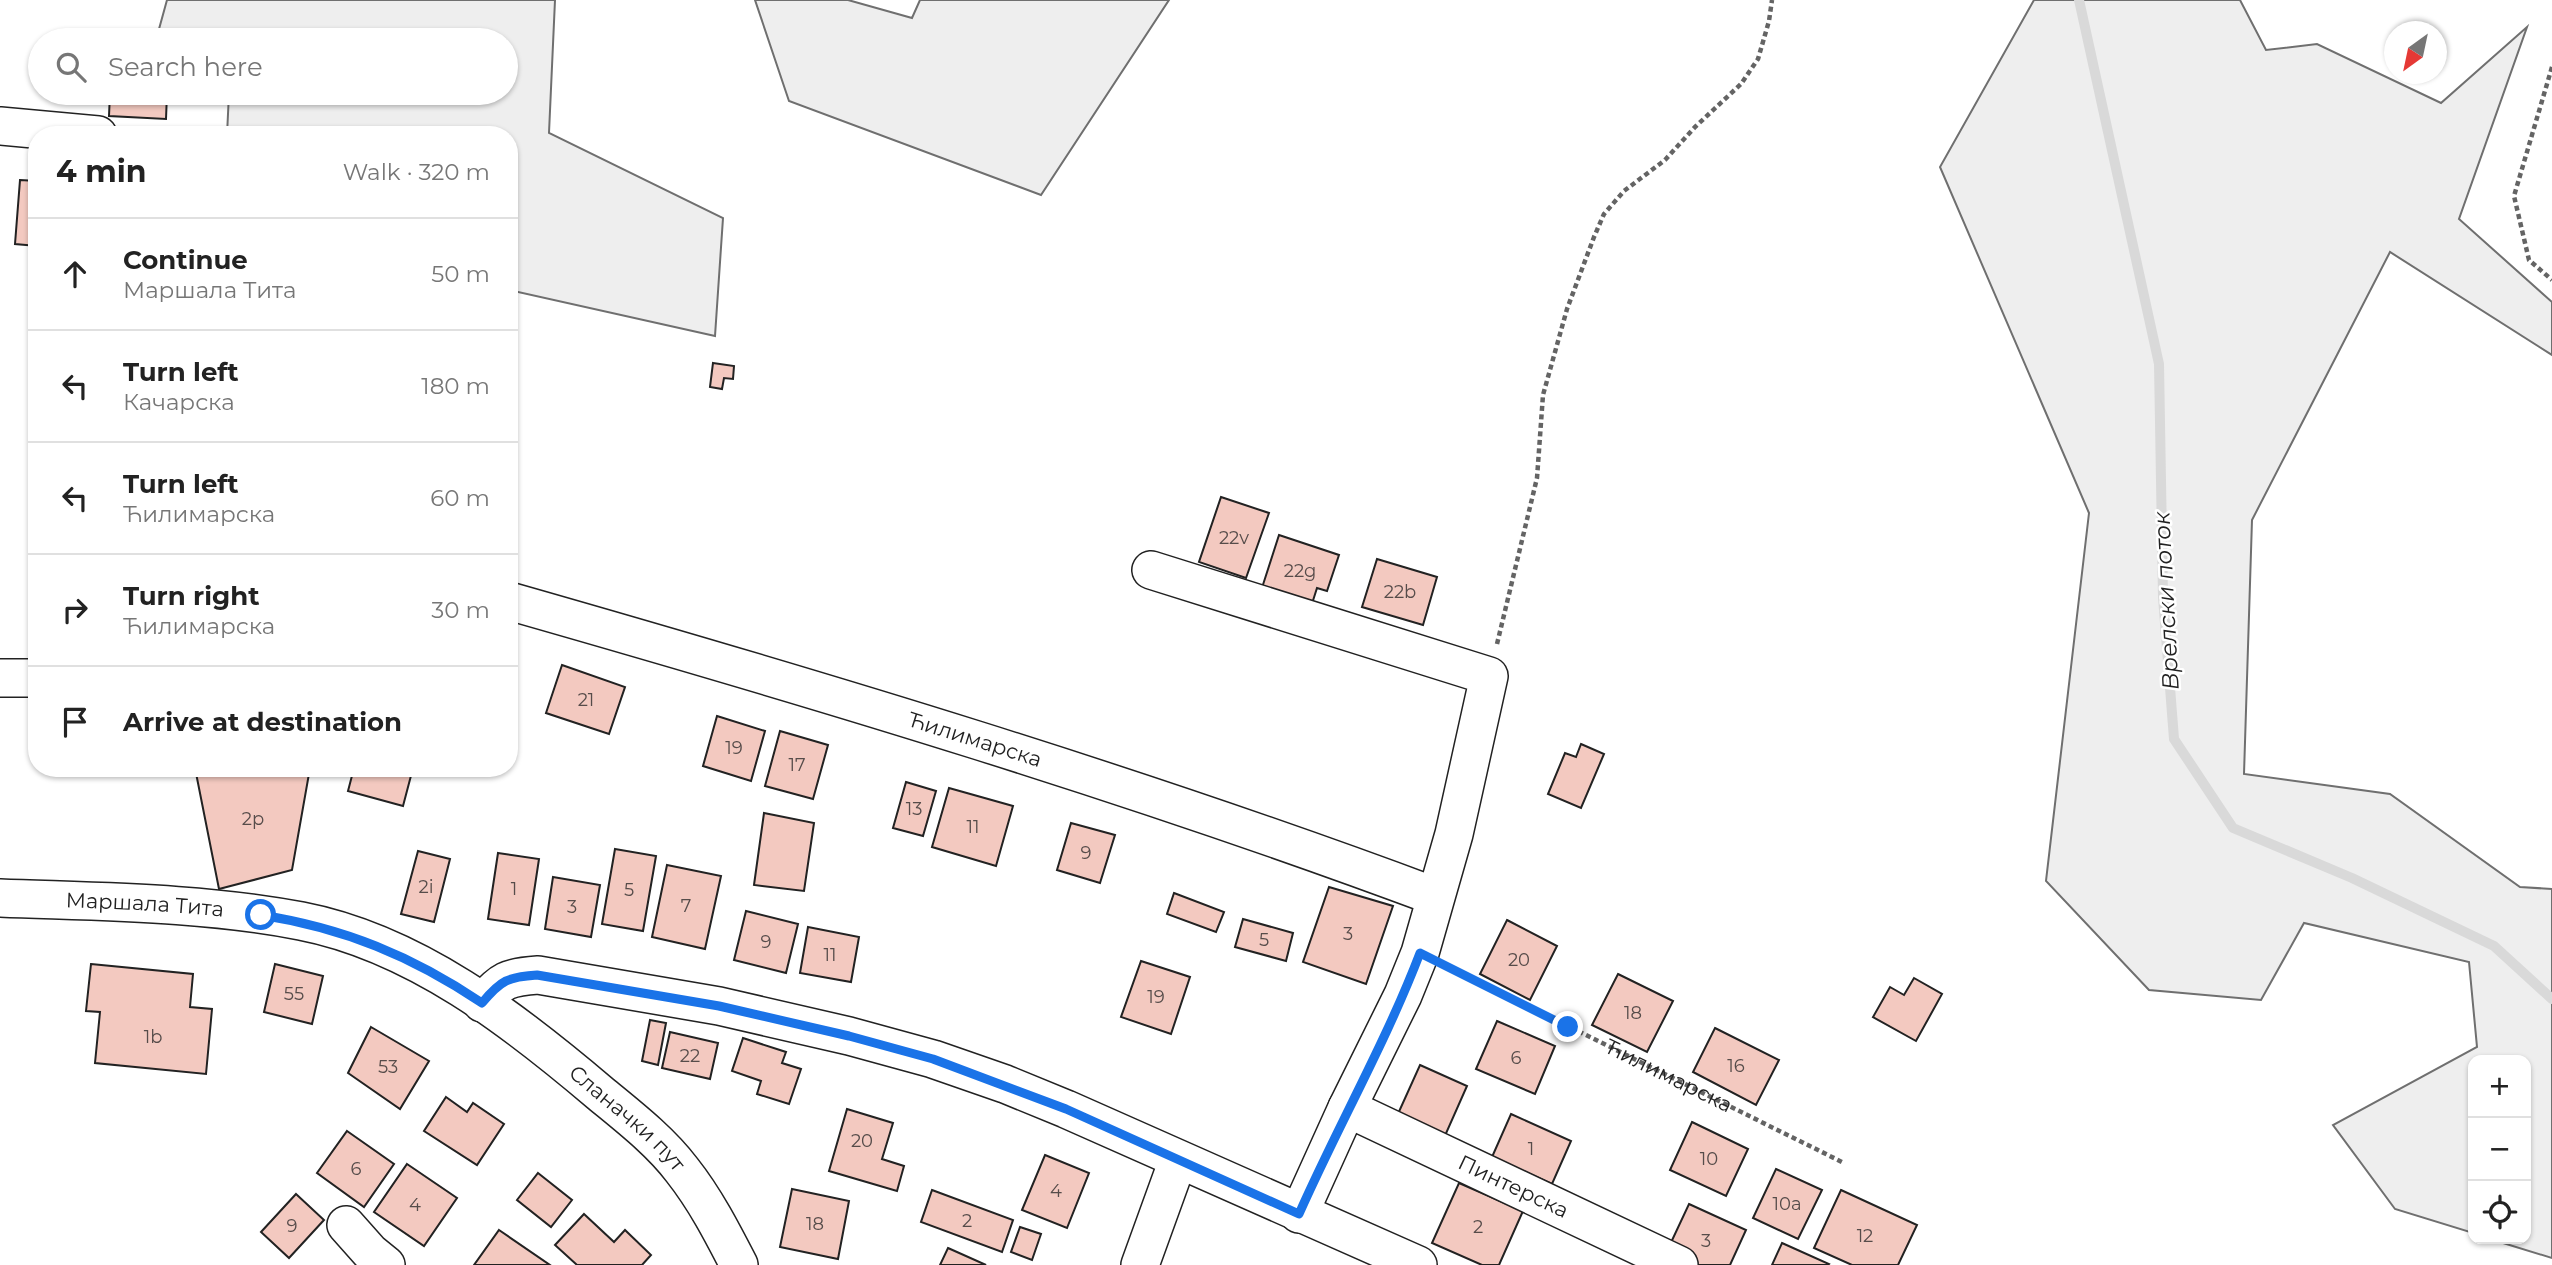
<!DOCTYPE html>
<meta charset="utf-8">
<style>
:root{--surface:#fff;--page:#f2f2f2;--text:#222;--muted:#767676;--line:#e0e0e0}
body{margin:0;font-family:Montserrat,sans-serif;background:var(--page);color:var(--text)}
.controls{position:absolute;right:21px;bottom:21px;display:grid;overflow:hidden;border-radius:14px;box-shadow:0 2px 5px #0004}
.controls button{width:63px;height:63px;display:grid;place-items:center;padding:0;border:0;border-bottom:2px solid var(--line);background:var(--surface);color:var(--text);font:35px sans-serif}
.compass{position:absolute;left:2384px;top:21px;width:63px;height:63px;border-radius:50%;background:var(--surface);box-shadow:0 2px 5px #0004;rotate:213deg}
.stop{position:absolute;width:21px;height:21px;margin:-16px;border:5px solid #1a73e8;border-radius:50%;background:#fff}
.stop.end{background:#1a73e8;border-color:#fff;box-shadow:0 2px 7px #0008}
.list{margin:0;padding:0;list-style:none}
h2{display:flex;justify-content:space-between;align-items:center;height:91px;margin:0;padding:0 28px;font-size:30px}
h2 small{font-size:23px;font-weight:400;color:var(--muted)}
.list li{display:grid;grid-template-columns:46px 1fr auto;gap:21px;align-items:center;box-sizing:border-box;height:112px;padding:0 28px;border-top:2px solid var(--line)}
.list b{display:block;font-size:26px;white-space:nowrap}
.list p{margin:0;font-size:23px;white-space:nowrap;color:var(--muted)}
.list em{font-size:23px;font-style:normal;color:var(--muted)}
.icon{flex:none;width:38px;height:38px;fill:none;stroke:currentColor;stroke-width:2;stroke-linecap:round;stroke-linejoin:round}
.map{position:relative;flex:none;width:2552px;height:1265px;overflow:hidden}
.search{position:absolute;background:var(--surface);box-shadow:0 2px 5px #0004;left:28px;top:28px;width:490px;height:77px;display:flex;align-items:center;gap:18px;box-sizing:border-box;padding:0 24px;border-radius:38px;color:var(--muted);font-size:26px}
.panel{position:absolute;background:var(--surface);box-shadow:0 2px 5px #0004;left:28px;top:126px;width:490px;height:651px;border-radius:28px}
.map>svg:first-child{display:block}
.green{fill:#eee;stroke:#6f6f6f;stroke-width:2}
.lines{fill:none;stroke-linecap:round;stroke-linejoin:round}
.stream{stroke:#d9d9d9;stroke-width:10}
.building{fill:#f3c9c0;stroke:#222;stroke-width:2}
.minor-casing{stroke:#222;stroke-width:40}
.path{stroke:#646464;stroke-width:4.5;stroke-dasharray:5 3.5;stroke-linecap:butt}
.minor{stroke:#fff;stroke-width:37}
.route{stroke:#1a73e8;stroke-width:9}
.labels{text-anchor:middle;stroke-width:5;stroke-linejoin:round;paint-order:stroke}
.number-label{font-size:18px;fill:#564c4a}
.street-label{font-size:21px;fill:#222;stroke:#fff}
.water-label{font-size:23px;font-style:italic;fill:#222;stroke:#fff}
</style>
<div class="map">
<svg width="2552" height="1265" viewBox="0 0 2552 1265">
<rect width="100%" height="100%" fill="#fff"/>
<g class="green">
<polygon points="167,0 555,0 549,133 723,218 715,336 509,290 509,135 227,135 229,93 506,93 506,40 156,40"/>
<polygon points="755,0 848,0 912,18 920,0 1169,0 1041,195 789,101"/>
<polygon points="2034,0 2240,0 2266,50 2317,44 2441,103 2527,27 2459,219 2552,302 2552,355 2390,252 2252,520 2244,774 2390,794 2520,887 2552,889 2552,1258 2490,1239 2526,1239 2526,1060 2473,1060 2473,1233 2395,1209 2333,1125 2477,1047 2469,962 2304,923 2261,1000 2149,990 2046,881 2089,513 1940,167"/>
</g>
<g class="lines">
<polyline class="stream" points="2079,0 2159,364 2163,597 2174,739 2233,828 2352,878 2494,946 2552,999"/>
</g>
<g class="building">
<polygon points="110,93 167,93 166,119 109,116"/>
<polygon points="20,180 37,181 37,246 15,244"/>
<polygon points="713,363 734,366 733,379 724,378 722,389 710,387"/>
<polygon points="1221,497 1269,513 1246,578 1199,562"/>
<polygon points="1279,535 1339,555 1327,591 1317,588 1310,610 1260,594"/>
<polygon points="1377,559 1437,577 1423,625 1362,607"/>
<polygon points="562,665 625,687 609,734 546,713"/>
<polygon points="717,716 765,731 751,781 703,766"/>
<polygon points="780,731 828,745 813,799 765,786"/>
<polygon points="1581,744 1604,754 1581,808 1548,794 1565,753 1576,757"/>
<polygon points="195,768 310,768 292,870 219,889"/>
<polygon points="354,768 413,768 403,806 348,791"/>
<polygon points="906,782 936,791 923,836 893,828"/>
<polygon points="949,788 1013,806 996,866 932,847"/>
<polygon points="764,813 814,823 804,891 754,885"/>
<polygon points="1071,823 1115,835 1100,883 1057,870"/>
<polygon points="615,849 656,856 643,931 602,924"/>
<polygon points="418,851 450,859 434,922 401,914"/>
<polygon points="498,853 539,859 529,925 488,919"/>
<polygon points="667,865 721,876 705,949 652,937"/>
<polygon points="553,877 600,885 591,937 545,929"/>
<polygon points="1329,887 1393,906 1366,984 1303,962"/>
<polygon points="1174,893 1224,912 1216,932 1167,914"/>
<polygon points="746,911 798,924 786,973 734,960"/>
<polygon points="1243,919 1293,933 1286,961 1235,947"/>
<polygon points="1507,920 1557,946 1530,1000 1480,974"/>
<polygon points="808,927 859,937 851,982 800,973"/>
<polygon points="1141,961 1190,977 1171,1034 1121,1017"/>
<polygon points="91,964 193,974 190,1007 212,1009 206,1074 95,1063 100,1012 86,1011"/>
<polygon points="275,964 323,976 312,1024 264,1012"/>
<polygon points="1618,974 1673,1001 1647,1052 1592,1025"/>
<polygon points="1914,978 1942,994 1916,1041 1873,1017 1890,987 1904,995"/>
<polygon points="650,1020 666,1023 658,1065 642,1061"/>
<polygon points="1497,1021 1555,1046 1535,1094 1476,1069"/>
<polygon points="371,1027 429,1061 400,1109 348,1073"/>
<polygon points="1715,1028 1779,1060 1756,1105 1693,1072"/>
<polygon points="670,1032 718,1043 710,1079 662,1068"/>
<polygon points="743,1038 786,1052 782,1063 801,1069 789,1104 757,1094 761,1081 732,1071"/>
<polygon points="1420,1065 1467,1086 1444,1138 1397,1116"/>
<polygon points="446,1097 467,1112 473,1103 504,1124 477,1165 424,1131"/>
<polygon points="847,1109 893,1123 882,1159 904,1166 897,1191 829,1171"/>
<polygon points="1511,1114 1571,1141 1552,1184 1492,1157"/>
<polygon points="1692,1122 1748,1149 1726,1196 1670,1170"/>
<polygon points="347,1131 394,1164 364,1207 317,1173"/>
<polygon points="1045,1155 1089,1173 1067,1228 1022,1210"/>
<polygon points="407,1164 457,1198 424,1246 374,1212"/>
<polygon points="1776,1169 1822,1190 1798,1239 1753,1218"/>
<polygon points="538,1173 572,1200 551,1227 517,1200"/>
<polygon points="1459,1183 1523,1211 1499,1265 1482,1265 1432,1243"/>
<polygon points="792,1189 849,1201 838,1259 780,1247"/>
<polygon points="932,1190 1013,1220 1002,1252 921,1222"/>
<polygon points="1841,1190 1917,1225 1898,1265 1852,1265 1814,1248"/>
<polygon points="296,1194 324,1220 289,1258 261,1232"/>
<polygon points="1689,1204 1746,1230 1730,1265 1698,1265 1667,1251"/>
<polygon points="584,1214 614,1242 625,1230 651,1255 642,1265 577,1265 555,1245"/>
<polygon points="1020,1227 1041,1234 1032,1260 1011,1252"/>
<polygon points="499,1230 550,1265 474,1265"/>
<polygon points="1782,1243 1829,1264 1828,1265 1772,1265"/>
<polygon points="948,1248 986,1265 940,1265"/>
</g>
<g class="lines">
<g class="minor-casing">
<g id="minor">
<polyline points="0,126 98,135"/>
<polyline points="1151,570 1489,676 1454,834 1420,953 1403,995 1347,1108 1299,1214"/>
<path id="s2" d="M509,601C821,690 1131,783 1434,896"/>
<polyline points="0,678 33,678"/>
<path id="s3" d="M0,898C100,902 202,902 301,921C415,943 514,1020 601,1094C629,1117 660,1141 682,1170C705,1199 722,1232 739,1265"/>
<path d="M482,1003C501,980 508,977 538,975L719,1006L849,1036L933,1059L1005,1084L1066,1109L1418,1265"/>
<path id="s4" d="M1347,1108L1679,1265"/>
<polyline points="346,1225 370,1252 386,1265"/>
<polyline points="1140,1265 1178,1160"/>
</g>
</g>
<g class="path">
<polyline points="2552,67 2514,196 2529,260 2552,280"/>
<polyline points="1497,644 1537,478 1543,395 1567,309 1594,237 1604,214 1624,191 1665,160 1695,127 1741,84 1758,59 1769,21 1772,0"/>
<path id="s1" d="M1449,967L1842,1162"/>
</g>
<use href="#minor" class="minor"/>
</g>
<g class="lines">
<path class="route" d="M261,915C344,928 412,956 482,1003C501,980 508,977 537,975L719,1006L849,1036L933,1059L1066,1109L1299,1214C1338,1126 1386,1042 1420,953L1568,1027"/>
</g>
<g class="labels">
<g class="number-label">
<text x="1234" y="544">22v</text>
<text x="1300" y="577">22g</text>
<text x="1400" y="598">22b</text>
<text x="586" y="706">21</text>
<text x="734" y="754">19</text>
<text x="797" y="771">17</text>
<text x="914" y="815">13</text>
<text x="253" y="825">2p</text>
<text x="973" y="833">11</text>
<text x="1086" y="859">9</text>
<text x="426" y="893">2i</text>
<text x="514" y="895">1</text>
<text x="629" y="896">5</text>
<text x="686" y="912">7</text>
<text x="572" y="913">3</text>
<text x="1348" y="940">3</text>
<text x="1264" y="946">5</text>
<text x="766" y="948">9</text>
<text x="830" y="961">11</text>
<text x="1519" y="966">20</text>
<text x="294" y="1000">55</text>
<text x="1156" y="1003">19</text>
<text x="1633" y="1019">18</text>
<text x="153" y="1043">1b</text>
<text x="690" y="1062">22</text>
<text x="1516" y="1064">6</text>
<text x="1736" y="1072">16</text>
<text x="388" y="1073">53</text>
<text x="862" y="1147">20</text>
<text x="1531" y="1155">1</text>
<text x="1709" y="1165">10</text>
<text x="356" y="1175">6</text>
<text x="1056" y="1197">4</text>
<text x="1787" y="1210">10a</text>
<text x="415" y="1211">4</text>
<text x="967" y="1227">2</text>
<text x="815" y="1230">18</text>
<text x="292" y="1232">9</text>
<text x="1478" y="1233">2</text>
<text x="1865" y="1242">12</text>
<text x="1706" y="1247">3</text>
</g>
<g class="street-label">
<text dy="7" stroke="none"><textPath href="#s2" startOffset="486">Ћилимарска</textPath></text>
<text dy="7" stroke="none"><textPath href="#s3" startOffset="145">Маршала Тита</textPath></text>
<text dy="7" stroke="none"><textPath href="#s1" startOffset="245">Ћилимарска</textPath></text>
<text dy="7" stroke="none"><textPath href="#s3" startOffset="688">Сланачки пут</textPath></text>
<text dy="7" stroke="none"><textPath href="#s4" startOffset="184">Пинтерска</textPath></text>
</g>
<g class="water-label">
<text transform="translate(2166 601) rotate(-93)" y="8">Врелски поток</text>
</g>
</g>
</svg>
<div class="controls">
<button>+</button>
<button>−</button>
<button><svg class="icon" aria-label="locate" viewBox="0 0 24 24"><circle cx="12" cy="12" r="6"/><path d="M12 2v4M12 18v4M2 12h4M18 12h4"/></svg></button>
</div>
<svg class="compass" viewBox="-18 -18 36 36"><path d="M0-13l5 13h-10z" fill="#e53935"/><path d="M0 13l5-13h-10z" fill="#767676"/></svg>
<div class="stop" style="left:261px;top:915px"></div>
<div class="stop end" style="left:1568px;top:1027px"></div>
<div class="search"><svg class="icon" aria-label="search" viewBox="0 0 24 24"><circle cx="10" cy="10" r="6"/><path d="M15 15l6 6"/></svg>Search here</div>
<section class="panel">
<h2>4 min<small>Walk · 320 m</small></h2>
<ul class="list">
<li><svg class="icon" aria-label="ahead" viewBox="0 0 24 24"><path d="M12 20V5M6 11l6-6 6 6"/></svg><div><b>Continue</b><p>Маршала Тита</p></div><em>50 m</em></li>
<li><svg class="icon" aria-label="left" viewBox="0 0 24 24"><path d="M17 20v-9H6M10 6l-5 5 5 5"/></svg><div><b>Turn left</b><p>Качарска</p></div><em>180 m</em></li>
<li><svg class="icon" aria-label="left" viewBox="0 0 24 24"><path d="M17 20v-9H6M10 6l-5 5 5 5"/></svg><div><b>Turn left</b><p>Ћилимарска</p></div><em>60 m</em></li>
<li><svg class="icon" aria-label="right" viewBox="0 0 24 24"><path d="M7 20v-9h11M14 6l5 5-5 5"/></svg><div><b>Turn right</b><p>Ћилимарска</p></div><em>30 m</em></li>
<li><svg class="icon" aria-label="arrive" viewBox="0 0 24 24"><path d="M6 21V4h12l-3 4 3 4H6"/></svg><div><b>Arrive at destination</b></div></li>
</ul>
</section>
</div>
